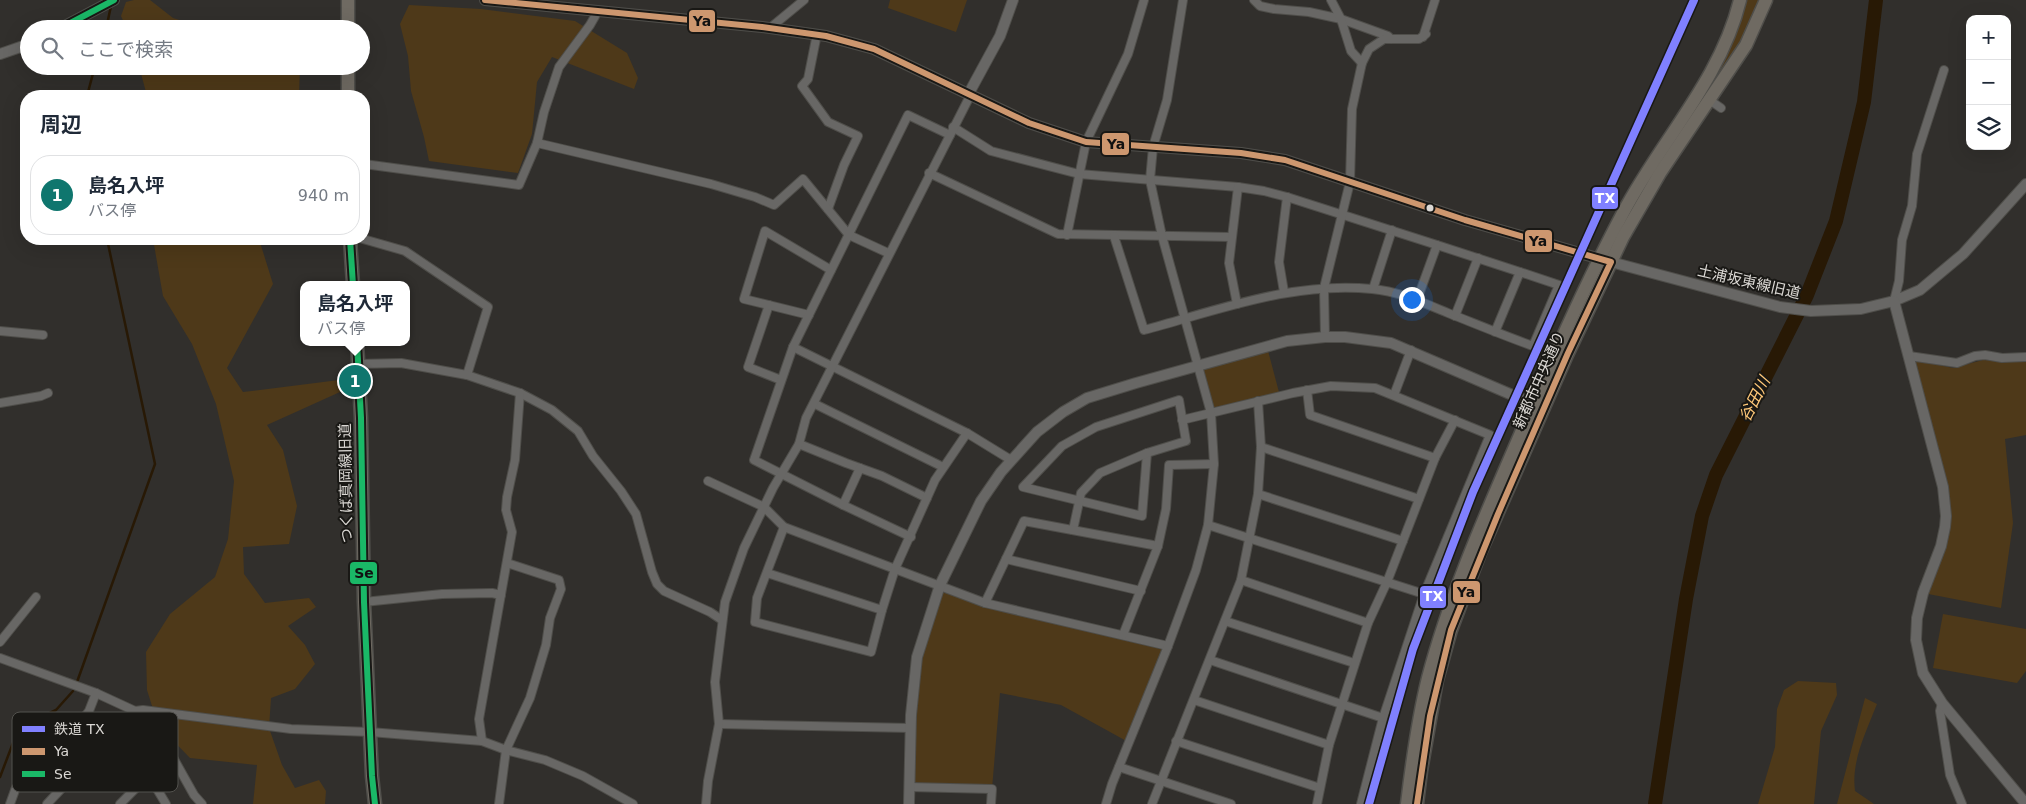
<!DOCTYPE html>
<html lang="ja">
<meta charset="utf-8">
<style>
:root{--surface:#fff;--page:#f2f2f3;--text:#1f2937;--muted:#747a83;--line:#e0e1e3;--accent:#0f766e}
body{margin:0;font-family:"DejaVu Sans","Noto Sans JP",sans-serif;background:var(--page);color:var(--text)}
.controls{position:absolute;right:15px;top:15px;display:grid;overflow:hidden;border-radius:10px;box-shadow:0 5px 20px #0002}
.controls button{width:45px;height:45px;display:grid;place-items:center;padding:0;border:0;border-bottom:1px solid var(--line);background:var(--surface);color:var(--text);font:25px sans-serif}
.you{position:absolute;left:1411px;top:299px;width:18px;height:18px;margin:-12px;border:4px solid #fff;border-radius:50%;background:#1a73e8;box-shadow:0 0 0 8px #1a73e833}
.badge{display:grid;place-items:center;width:32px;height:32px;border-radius:50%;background:var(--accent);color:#fff;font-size:16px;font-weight:700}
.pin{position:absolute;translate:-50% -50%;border:2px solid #fff;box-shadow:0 1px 5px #0006}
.popup{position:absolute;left:300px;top:281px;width:110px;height:65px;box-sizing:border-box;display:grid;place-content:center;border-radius:10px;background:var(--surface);filter:drop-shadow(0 1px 4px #0005);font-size:16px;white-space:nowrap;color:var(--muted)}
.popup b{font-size:19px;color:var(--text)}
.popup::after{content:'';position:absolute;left:50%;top:100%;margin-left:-10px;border:10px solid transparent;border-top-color:var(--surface)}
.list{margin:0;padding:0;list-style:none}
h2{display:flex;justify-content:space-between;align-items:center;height:65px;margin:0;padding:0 20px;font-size:21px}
h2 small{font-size:16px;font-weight:400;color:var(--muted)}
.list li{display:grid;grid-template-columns:32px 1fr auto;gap:15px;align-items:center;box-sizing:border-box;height:80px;margin:0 10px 10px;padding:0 10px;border:1px solid var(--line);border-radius:20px}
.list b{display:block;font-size:19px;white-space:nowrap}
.list p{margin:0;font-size:16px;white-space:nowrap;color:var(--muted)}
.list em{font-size:16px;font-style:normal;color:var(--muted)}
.icon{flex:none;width:28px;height:28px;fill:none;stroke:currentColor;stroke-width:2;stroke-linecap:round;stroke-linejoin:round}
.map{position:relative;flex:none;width:2026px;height:804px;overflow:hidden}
.search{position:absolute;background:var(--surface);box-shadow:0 5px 20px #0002;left:20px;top:20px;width:350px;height:55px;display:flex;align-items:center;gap:12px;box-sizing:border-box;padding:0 18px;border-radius:28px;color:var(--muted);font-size:19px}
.panel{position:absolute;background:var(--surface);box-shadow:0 5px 20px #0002;left:20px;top:90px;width:350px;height:155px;border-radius:20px}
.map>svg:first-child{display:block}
.green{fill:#4e3919}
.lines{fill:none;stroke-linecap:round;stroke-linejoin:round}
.stream{stroke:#281905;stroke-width:2.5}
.river{stroke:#281905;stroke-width:14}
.minor-casing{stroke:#4f4e4a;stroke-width:10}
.tertiary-casing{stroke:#4f4e4a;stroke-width:12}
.primary-casing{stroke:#4f4e4a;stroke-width:15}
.minor{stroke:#686765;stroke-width:8}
.tertiary{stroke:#686765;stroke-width:10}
.primary{stroke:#6f6a62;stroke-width:12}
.bus-1-casing{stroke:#191815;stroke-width:10}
.bus-2-casing{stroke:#191815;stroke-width:10}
.bus-1{stroke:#cd976f;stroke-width:6}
.bus-2{stroke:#1ab867;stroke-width:6}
.rail-1-casing{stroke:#191815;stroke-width:11}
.rail-1{stroke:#8080ff;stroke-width:8}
.bus-dot{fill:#dbd8d4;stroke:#191815;stroke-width:2}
.labels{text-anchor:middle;stroke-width:4;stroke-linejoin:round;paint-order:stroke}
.street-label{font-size:15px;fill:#dbd8d4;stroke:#191815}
.water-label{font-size:16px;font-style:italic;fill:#fec778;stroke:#191815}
.key{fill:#191815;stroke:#53524e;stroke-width:1}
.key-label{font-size:14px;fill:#dbd8d4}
.line-badge{stroke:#191815;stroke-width:2}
.badge-label{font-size:14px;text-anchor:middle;font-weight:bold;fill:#fff}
.pale-badge-label{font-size:14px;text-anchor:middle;font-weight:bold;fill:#111}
</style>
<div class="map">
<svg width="2026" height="804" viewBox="0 0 2026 804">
<rect width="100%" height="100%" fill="#312f2c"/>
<g class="green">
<polygon points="134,0 150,0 173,18 195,25 217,24 238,29 127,29 121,16 126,2"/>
<polygon points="890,0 967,0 956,32 888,8"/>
<polygon points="1745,0 1761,0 1741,44 1638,193"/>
<polygon points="409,5 481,9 575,21 627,53 638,78 634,89 552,57 537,82 532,134 518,173 429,161 424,137 411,91 408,56 400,24"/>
<polygon points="139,66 300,66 299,96 147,96"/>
<polygon points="153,239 259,239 273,284 227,368 243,392 339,380 340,392 267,425 283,450 297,506 289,544 243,547 244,574 265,603 309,598 316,607 288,626 305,645 315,664 295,689 271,698 269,728 282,765 295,788 319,780 326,791 325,804 253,804 257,765 190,758 158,725 147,690 146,652 170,614 215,577 228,539 234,481 216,404 192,344 163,296"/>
<polygon points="1267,347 1280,396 1211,413 1197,365"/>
<polygon points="1915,360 1953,368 1983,360 2026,362 2026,435 2005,439 2013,523 2001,608 1923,593 1941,546 1945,497"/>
<polygon points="940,585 985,603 1168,646 1130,743 1061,705 1000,693 992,789 909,787 917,657"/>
<polygon points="1943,614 2026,629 2026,671 2017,683 1933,668"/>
<polygon points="1798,681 1836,683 1837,695 1821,731 1814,804 1758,804 1775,747 1777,709 1784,690"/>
<path d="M1865,698L1877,704C1866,732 1851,761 1855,791L1874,804H1837Z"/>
</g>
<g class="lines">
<g class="stream">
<polyline points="106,29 111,6"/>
<polyline points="87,96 95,66"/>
<polyline points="77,682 155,464 107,239"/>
<polyline points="0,777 13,743 19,732 27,724 56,710 73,691"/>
</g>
<polyline class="river" points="1655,804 1686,599 1702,516 1716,475 1807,295 1836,221 1864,102 1876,0"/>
<g class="minor-casing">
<g id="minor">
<polyline points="1254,0 1260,6 1274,9 1309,12 1341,19 1388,36 1391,39"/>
<polyline points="1331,0 1341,19 1351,51 1362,63"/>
<polyline points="770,28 804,0"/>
<polyline points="817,34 808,79 802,86 828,122 858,136 844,165 828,209"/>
<polyline points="1423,37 1435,0"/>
<polyline points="1708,99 1721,108"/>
<polyline points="953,127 991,151 1079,174 1238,187"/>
<polyline points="537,143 711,184 755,197 774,205 803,179 849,235 888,253"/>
<polyline points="364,164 519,185 537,143 544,112 559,67 590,25 598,11"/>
<polyline points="929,173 1058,234 1231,237"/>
<polyline points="1067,235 1086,142 1128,54 1144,0"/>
<path d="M1114,236L1144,330C1219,310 1294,281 1372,289C1398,291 1424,303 1448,313C1476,324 1505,336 1533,346L1559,285L1520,272L1495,332"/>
<polyline points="363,239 405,251 488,307 467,375"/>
<polyline points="1437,245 1520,272"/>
<polyline points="1373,289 1392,230"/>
<polyline points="1284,292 1279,262 1287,197"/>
<polyline points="1894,301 1899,281 1902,240 1912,206 1917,154 1944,70"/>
<polyline points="1237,304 1229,263 1238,187 1264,191 1287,197 1437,245 1417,300"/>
<polyline points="769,305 748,367 781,380"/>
<polyline points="809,315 744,299 765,231 831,270"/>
<polyline points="1455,316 1478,258"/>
<polyline points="0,331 43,335"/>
<polyline points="1325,337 1324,288 1350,182 1352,109 1362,63 1369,49 1384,39 1419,39 1426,34"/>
<polyline points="793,347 967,433 1011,460"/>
<polyline points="1909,356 1957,363 1975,356 1985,355 2002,358 2026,357"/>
<polyline points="358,364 401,363 467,375 520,393 552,410 578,431 593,456 621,491 636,514 652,572 657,584 664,591 710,612 722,620"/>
<polyline points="1307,390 1310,415 1435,458"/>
<polyline points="1394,395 1411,350"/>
<polygon points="1179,400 1186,441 1147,453 1142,516 1023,487 1062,446 1096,427"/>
<polyline points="0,403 41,396 48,393"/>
<polyline points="815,404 943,467"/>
<polyline points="1182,420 1293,393 1331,386 1375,388 1490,435 1424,594 1383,718 1361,804"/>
<polyline points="799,444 846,463 882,476 927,498"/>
<polyline points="1261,447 1419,499"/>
<polyline points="708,481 764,507 784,527 985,603 1168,646"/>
<polyline points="1258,494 1403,541"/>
<polyline points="843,505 860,468"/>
<polyline points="1208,525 1424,594"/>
<polyline points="784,527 757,598 755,622 871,652 882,610 895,569 935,480 967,433"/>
<polyline points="1073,530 1081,493 1100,473 1147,453"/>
<polyline points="911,537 843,505 754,460 793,347 908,115 950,135"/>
<polyline points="1006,559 1141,591"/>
<polyline points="767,573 882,610"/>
<polyline points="1241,580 1368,623"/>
<polyline points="364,602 442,594 492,593 501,595"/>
<polyline points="985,603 1024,521 1158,546"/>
<polyline points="1225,621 1354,663"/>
<polyline points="1123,635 1158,546 1166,509 1169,465 1214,464"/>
<polyline points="0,642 36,597"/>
<polyline points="0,658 96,693 135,711 161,736 194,795 202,804"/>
<polyline points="1210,660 1383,718"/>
<polyline points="1194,700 1329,745"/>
<polyline points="1942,703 1940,711 1950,775 1962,804"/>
<polyline points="135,711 143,710 291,729 370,732 482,741 506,750 545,760 583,776 633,804"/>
<polyline points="81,721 136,754 166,804"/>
<polyline points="719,724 911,728"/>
<polyline points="482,741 479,719 512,532 506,510 507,497 515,460 520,393"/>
<polyline points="1176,741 1320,788"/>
<polyline points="1119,767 1231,804"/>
<polyline points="909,787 992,789 991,804"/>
<polyline points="10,804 27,757 35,744 81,721 89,711 96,693"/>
<polyline points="47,804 110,737"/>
<polyline points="120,804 149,775"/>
<polyline points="499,804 506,750 530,698 546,645 550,618 561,589 559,580 507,563"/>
<polyline points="706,804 708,781 719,724 715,682 725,602 744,548 773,488 799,444 806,418 971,94"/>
<polyline points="1106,804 1112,784 1168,646 1196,570 1208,525 1214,464 1211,413 1162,236 1150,180 1153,147 1167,100 1183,0"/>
<polyline points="1152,804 1241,580 1258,494 1261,447 1258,401"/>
<polyline points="1317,804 1329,745 1368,623 1387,582 1435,458 1455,420"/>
</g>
</g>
<g class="tertiary-casing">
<g id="tertiary">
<polyline points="485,0 762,27 826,36 874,49 1029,123 1086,142 1241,153 1285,160 1465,220 1611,262 1780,307 1811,311 1861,309 1894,301 1920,290 1963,254 2026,184"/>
<polyline points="59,29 114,0"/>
<polyline points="0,54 29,44"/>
<polyline points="969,93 1000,36 1013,0"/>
<polyline points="1894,301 1943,487 1946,516 1945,527 1941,546 1923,593 1917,618 1916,640 1923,673 1942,703 2026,804"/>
<polyline points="909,804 911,715 917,657 940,585 981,501 1001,472 1037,432 1063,412 1087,398 1136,383 1287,341 1325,337 1345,337 1391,343 1538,406"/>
</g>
</g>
<g class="primary-casing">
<g id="primary">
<polyline points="348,0 348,29"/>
<polyline points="348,66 348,96"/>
<polyline points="350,239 353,285"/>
<polyline points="357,342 361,418 364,602 372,776 375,804"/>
<path d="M1407,804C1412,762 1418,719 1428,678C1450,594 1486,514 1520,435C1552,359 1585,284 1624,211C1661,141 1721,79 1740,0"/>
<polyline points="1417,804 1421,771 1437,680 1451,630 1480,553 1567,355 1623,237 1660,173 1746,45 1766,0"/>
</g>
</g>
<use href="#minor" class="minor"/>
<use href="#tertiary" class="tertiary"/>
<use href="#primary" class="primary"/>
<g class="bus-1-casing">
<polyline id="bus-1" points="485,0 762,27 826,36 874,49 1029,123 1086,142 1241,153 1285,160 1465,220 1611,262 1568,353 1498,514 1451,630 1430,716 1417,804"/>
</g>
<g class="bus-2-casing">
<g id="bus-2">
<polyline points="59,29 114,0"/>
<polyline points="350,239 353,285"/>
<polyline points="357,342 361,418 364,602 372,776 375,804"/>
</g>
</g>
<use href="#bus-1" class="bus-1"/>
<use href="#bus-2" class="bus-2"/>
<g class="rail-1-casing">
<polyline id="rail-1" points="1369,804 1413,649 1473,492 1694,0"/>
</g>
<use href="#rail-1" class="rail-1"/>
</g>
<circle class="bus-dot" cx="1430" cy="208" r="4.5"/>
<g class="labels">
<g class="street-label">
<text transform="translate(1749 282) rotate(13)" y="5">土浦坂東線旧道</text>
<text transform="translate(1539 380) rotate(-66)" y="5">新都市中央通り</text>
<text transform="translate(346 483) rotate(-91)" y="5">つくば真岡線旧道</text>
</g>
<g class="water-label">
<text transform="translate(1754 399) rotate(-63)" y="6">谷田川</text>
</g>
</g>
<rect x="12" y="712" width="166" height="80" rx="8" class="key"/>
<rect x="22" y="726" width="23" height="6" fill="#8080ff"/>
<rect x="22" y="748" width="23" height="7" fill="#cd976f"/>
<rect x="22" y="771" width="23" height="6" fill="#1ab867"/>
<g class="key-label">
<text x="54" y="734">鉄道 TX</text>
<text x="54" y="756">Ya</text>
<text x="54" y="779">Se</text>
</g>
<g class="line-badge">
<rect x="688" y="9" width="28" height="24" rx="5" fill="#cd976f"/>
<rect x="1101" y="132" width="29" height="24" rx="5" fill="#cd976f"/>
<rect x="1591" y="186" width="28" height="24" rx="5" fill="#8080ff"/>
<rect x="1524" y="229" width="29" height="24" rx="5" fill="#cd976f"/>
<rect x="349" y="561" width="29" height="24" rx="5" fill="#1ab867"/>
<rect x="1452" y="580" width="29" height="24" rx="5" fill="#cd976f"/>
<rect x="1419" y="585" width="28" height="24" rx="5" fill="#8080ff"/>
</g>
<g class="badge-label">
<text x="1605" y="203">TX</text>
<text x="1433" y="601">TX</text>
</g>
<g class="pale-badge-label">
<text x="702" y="26">Ya</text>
<text x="1116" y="149">Ya</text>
<text x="1538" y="246">Ya</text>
<text x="364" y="578">Se</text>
<text x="1466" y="597">Ya</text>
</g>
</svg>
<div class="controls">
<button>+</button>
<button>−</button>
<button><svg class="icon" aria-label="layers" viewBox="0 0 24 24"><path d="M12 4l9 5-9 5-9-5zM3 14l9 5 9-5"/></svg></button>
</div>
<div class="you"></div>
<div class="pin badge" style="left:355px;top:381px">1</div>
<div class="popup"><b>島名入坪</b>バス停</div>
<div class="search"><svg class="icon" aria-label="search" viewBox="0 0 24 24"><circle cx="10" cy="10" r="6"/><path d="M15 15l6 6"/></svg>ここで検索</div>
<section class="panel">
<h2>周辺<small></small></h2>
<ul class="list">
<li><span class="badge">1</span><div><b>島名入坪</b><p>バス停</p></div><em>940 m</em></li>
</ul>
</section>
</div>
